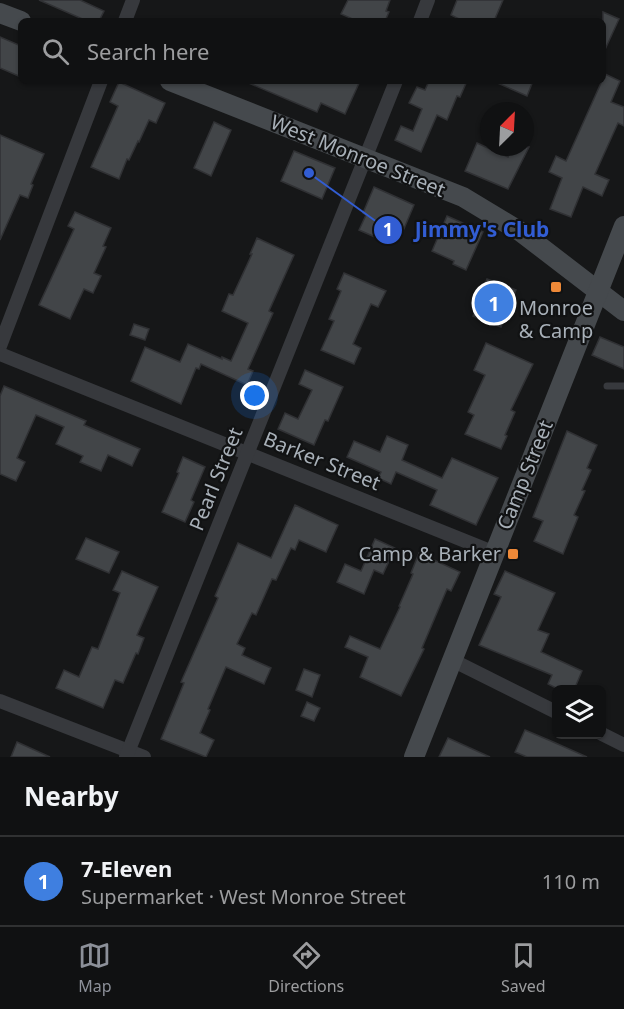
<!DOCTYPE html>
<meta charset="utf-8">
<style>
:root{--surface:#101112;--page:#191a1b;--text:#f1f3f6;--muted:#9c9d9f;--line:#303132;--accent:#8c9099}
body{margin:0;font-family:"Noto Sans",sans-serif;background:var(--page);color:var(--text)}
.controls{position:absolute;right:18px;bottom:18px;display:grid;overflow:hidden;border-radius:9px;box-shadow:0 2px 4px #0004}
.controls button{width:54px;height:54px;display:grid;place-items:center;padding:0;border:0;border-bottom:2px solid var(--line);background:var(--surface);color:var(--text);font:30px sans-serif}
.compass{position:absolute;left:480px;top:102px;width:54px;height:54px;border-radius:50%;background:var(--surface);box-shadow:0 2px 4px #0004;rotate:24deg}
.you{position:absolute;left:255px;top:396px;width:21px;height:21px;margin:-15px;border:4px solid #fff;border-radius:50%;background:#1a73e8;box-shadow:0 0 0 9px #1a73e833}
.badge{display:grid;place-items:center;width:39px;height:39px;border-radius:50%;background:var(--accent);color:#fff;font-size:20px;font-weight:700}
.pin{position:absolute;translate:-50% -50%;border:3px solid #fff;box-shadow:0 2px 6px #0006}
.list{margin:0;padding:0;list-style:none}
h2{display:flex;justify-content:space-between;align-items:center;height:78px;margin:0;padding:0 24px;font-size:26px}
h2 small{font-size:20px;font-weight:400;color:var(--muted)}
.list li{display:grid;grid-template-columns:39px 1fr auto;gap:18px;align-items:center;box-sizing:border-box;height:90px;padding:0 24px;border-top:2px solid var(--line)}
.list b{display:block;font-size:22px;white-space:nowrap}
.list p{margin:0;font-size:20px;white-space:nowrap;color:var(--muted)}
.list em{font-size:20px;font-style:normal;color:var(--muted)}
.icon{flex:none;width:33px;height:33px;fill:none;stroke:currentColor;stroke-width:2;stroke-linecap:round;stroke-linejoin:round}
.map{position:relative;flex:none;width:624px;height:757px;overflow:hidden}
.search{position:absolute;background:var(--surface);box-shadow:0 2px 4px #0004;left:18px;right:18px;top:18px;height:66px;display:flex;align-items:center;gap:15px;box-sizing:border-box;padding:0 21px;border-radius:9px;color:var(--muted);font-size:22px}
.sheet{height:168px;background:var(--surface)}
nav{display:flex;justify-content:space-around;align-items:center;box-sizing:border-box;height:84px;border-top:2px solid var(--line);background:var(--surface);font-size:16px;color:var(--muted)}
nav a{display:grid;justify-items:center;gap:3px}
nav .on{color:var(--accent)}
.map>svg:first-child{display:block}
.building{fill:#424548;stroke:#303134;stroke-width:1.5}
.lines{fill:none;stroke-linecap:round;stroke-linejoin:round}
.lane{stroke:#37393d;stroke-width:7}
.street{stroke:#37393d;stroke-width:14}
.secondary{stroke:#45494d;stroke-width:20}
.poi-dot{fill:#ee8938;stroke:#111213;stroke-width:2}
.labels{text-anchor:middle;stroke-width:4.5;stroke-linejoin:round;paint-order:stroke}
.street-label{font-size:20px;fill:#a8b0b8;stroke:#111213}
.poi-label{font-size:20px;fill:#a8b0b8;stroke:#111213}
.leader{fill:none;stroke:#325dd3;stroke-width:2}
.callout-dot{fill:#325dd3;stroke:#111213;stroke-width:2}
.mark-label{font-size:18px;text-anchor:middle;font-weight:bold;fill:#fff}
.callout-label{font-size:21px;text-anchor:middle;font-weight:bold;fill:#325dd3;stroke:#111213;stroke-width:4.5;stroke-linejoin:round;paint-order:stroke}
</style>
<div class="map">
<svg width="624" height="757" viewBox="0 0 624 757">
<rect width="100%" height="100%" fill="#161718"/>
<g class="building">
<polygon points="39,0 80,0 104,11 99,21 87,21"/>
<polygon points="348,0 390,0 386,11 389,12 385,21 357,21 341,14"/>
<polygon points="457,0 503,0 494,21 463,21 451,15"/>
<polygon points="603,12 619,19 603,54"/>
<polygon points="0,37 21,46 21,77 0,68"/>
<polygon points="605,74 620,81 611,102 624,107 624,126 618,123 595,174 609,180 602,196 583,187 571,217 550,209 562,178 549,172 556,156 566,161"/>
<polygon points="244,81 360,81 345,114 321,103 317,112"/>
<polygon points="429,81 467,81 460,97 457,96 447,120 437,115 421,152 395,140 401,126 413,131 422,109 409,103 417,87 425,90"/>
<polygon points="493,81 533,81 527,96"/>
<polygon points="119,82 165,103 156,123 149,120 139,142 138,141 129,160 127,159 119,179 91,167 118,106 110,102"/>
<polygon points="214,122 231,130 211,176 194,168"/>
<polygon points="0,135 44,154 31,184 33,185 28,198 20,195 0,240"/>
<polygon points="477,143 508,157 509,154 493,147 529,147 508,189 465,171"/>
<polygon points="294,151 335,168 322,199 281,181"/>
<polygon points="374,187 414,205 403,231 398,229 391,244 359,230 366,215 363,213"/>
<polygon points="75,212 111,228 103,246 106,247 94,273 101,276 93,293 84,289 70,319 39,305 74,229 68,226"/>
<polygon points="447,216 483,232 466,270 453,264 454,261 432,251"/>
<polygon points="257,238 294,255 269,311 273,313 248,369 253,371 247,385 201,364 199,369 196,368 181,404 131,381 145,347 180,362 188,344 222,359 222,357 231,361 248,323 222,311 229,294 233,295 252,254 250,254"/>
<polygon points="344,273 386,291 378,307 371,304 353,344 361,348 354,364 321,350 334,321 329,319 341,291 337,289"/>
<polygon points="487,279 516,290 501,327 473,316"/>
<polygon points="134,324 149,329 145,340 130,335"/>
<polygon points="600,337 624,347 624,369 592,355"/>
<polygon points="486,343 533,364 511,410 515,412 505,435 507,436 501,449 465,434 474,415 468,412 485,375 474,370"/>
<polygon points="305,370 343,387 328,421 325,420 314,445 278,429 285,413 298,419 312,390 299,384"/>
<polygon points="4,386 86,421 84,425 140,449 132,466 108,455 101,471 80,462 83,456 56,444 64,427 36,415 17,458 25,462 16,481 0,474 0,396"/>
<polygon points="567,431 597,445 587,468 591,470 582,490 585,491 574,515 578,517 563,554 534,541 543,521 533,517"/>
<polygon points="387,436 408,445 402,460 442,478 452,458 498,478 476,525 430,505 437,490 396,472 391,484 378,478 381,472 347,457 354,441 380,452"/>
<polygon points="183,457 205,467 191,500 194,502 185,522 162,512 179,473 177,472"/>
<polygon points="295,505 338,525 326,552 299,540 295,550 291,548 276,580 272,579 256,615 252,613 237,644 245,648 242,655 271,668 264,684 226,667 208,709 210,710 200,733 214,740 206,757 161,739 184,683 181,682 218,598 215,596 238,543 271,558"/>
<polygon points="86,538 119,552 109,573 76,559"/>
<polygon points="375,539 395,548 383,574 374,570 364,594 337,582 345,564 361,571"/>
<polygon points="419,553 460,572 451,591 447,589 422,648 424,649 401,696 360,677 368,657 345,647 350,636 380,649 400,607 399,606 413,574 411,573"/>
<polygon points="122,571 158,587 137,635 144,638 138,654 136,653 123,683 115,680 103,708 56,688 64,670 79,677 92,647 98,649 120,593 113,590"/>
<polygon points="505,571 555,593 538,630 549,634 541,652 582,671 574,690 560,690 548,684 552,675 479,645 501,597 494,594"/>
<polygon points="304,669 320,675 312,697 296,690"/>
<polygon points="307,702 320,708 314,721 301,716"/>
<polygon points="525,730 551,741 587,757 527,757 515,752"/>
<polygon points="448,738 490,757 439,757"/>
<polygon points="17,742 50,757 11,757"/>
</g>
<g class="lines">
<polyline class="lane" points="607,386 624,386"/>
<g class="street">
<polyline points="125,21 133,0"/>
<polyline points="420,21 428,0"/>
<polyline points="0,346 101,81"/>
<polyline points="0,354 495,553"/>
<polyline points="452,660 556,712"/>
<polyline points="0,701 144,757"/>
<polyline points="602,734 624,745"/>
<polyline points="126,757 396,81"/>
</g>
<g class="secondary">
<polyline points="0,13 21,21"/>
<polyline points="170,81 463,197 521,232 624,311"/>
<polyline points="414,757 624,226"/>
</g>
</g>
<g class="poi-dot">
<rect x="550" y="281" width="12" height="12" rx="3"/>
<rect x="507" y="548" width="12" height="12" rx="3"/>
</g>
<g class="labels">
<g class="street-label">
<text transform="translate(358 156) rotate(22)" y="7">West Monroe Street</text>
<text transform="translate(322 461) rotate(22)" y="7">Barker Street</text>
<text transform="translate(525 475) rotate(-68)" y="7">Camp Street</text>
<text transform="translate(216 479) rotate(-68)" y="7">Pearl Street</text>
</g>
<g class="poi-label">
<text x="556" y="315">Monroe<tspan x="556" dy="23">&amp; Camp</tspan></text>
<text x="501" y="561" text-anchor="end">Camp &amp; Barker</text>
</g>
</g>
<path class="leader" d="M309 173L388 230"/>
<g class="callout-dot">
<circle cx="309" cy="173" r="6"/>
<circle cx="388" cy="230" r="15"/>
</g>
<g class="mark-label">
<text x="388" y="236">1</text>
</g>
<g class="callout-label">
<text x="482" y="237">Jimmy's Club</text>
</g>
</svg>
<div class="controls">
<button><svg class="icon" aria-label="layers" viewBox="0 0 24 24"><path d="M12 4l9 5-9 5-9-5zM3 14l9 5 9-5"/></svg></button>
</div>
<svg class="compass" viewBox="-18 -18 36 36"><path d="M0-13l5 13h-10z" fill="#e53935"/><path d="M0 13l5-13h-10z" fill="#9c9d9f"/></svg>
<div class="you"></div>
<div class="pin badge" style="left:494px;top:303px;background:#3f7fe0">1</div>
<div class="search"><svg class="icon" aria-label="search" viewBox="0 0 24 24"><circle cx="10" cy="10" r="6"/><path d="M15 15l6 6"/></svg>Search here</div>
</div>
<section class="sheet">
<h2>Nearby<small></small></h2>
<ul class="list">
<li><span class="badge" style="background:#3f7fe0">1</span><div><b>7-Eleven</b><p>Supermarket · West Monroe Street</p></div><em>110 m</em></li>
</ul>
</section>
<nav>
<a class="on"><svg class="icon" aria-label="map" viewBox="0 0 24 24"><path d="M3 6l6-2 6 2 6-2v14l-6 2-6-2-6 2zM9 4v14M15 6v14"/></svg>Map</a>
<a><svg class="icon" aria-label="directions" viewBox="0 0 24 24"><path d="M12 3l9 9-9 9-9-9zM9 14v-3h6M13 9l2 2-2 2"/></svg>Directions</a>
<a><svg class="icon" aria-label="saved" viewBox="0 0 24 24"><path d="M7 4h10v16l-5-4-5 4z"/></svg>Saved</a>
</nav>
